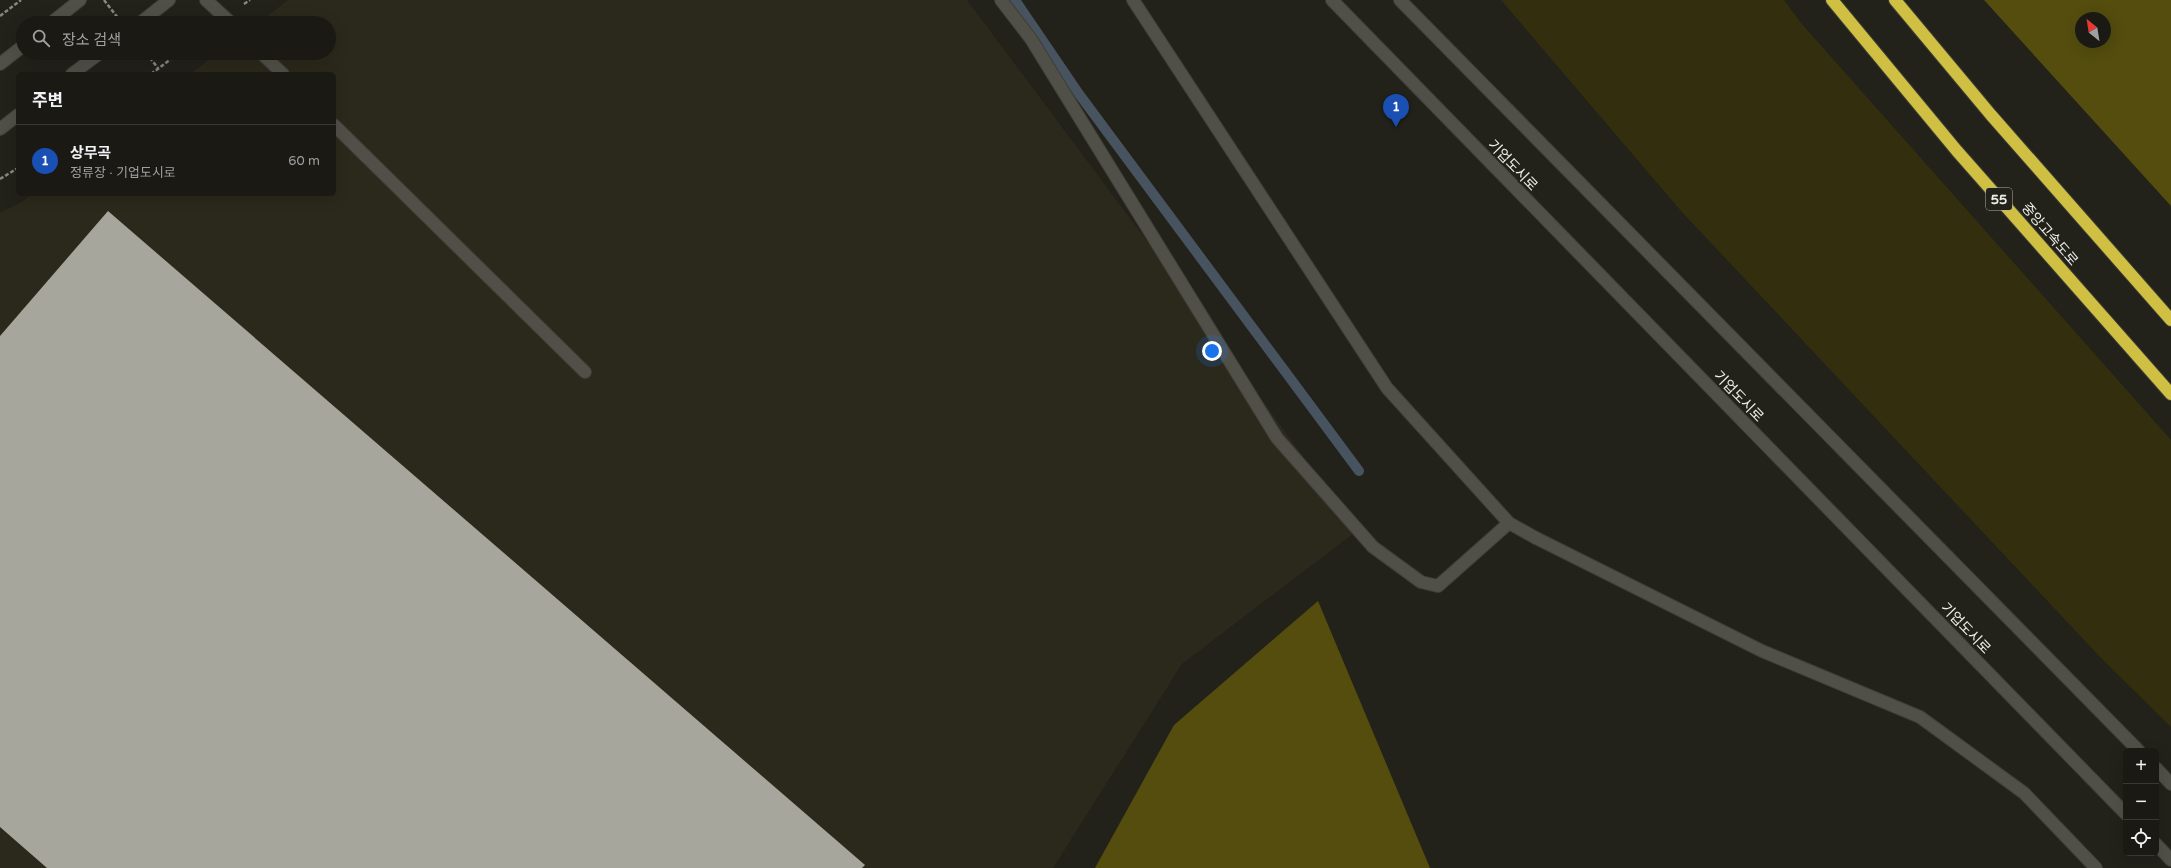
<!DOCTYPE html>
<html lang="ko">
<meta charset="utf-8">
<style>
:root{--surface:#1a1914;--page:#23221d;--text:#f1f3f6;--muted:#9fa0a0;--line:#383834;--accent:#7fbdfa}
body{margin:0;font-family:"Varela Round","Noto Sans KR",sans-serif;background:var(--page);color:var(--text)}
.controls{position:absolute;right:12px;bottom:12px;display:grid;overflow:hidden;border-radius:6px;box-shadow:0 4px 16px #0002}
.controls button{width:36px;height:36px;display:grid;place-items:center;padding:0;border:0;border-bottom:1px solid var(--line);background:var(--surface);color:var(--text);font:20px sans-serif}
.compass{position:absolute;left:2075px;top:12px;width:36px;height:36px;border-radius:50%;background:var(--surface);box-shadow:0 4px 16px #0002;rotate:330deg}
.you{position:absolute;left:1212px;top:351px;width:14px;height:14px;margin:-10px;border:3px solid #fff;border-radius:50%;background:#1a73e8;box-shadow:0 0 0 6px #1a73e833}
.badge{display:grid;place-items:center;width:26px;height:26px;border-radius:50%;background:var(--accent);color:#fff;font-size:13px;font-weight:700}
.pin{position:absolute;translate:-50% -33px;filter:drop-shadow(0 1px 2px #0008)}
.pin::after{content:'';position:absolute;top:21px;width:14px;height:12px;background:inherit;clip-path:polygon(0 0,100% 0,50% 100%)}
.list{margin:0;padding:0;list-style:none}
h2{display:flex;justify-content:space-between;align-items:center;height:52px;margin:0;padding:0 16px;font-size:17px}
h2 small{font-size:13px;font-weight:400;color:var(--muted)}
.list li{display:grid;grid-template-columns:26px 1fr auto;gap:12px;align-items:center;box-sizing:border-box;height:72px;padding:0 16px;border-top:1px solid var(--line)}
.list b{display:block;font-size:15px;white-space:nowrap}
.list p{margin:0;font-size:13px;white-space:nowrap;color:var(--muted)}
.list em{font-size:13px;font-style:normal;color:var(--muted)}
.icon{flex:none;width:22px;height:22px;fill:none;stroke:currentColor;stroke-width:2;stroke-linecap:round;stroke-linejoin:round}
.map{position:relative;flex:none;width:2171px;height:868px;overflow:hidden}
.search{position:absolute;background:var(--surface);box-shadow:0 4px 16px #0002;left:16px;top:16px;width:320px;height:44px;display:flex;align-items:center;gap:10px;box-sizing:border-box;padding:0 14px;border-radius:22px;color:var(--muted);font-size:15px}
.panel{position:absolute;background:var(--surface);box-shadow:0 4px 16px #0002;left:16px;top:72px;width:320px;height:124px;border-radius:6px}
.map>svg:first-child{display:block}
.built{fill:#2a291b}
.green{fill:#332f0e}
.forest{fill:#544d0e;fill-rule:evenodd}
.lines{fill:none;stroke-linecap:round;stroke-linejoin:round}
.stream{stroke:#475460;stroke-width:10}
.building{fill:#a7a69d}
.lane-casing{stroke:#3e3d37;stroke-width:14}
.street-casing{stroke:#3e3d37;stroke-width:14}
.secondary-casing{stroke:#3e3d37;stroke-width:14}
.highway-casing{stroke:#3e3d37;stroke-width:14}
.path{stroke:#878781;stroke-width:2.5;stroke-dasharray:4 2;stroke-linecap:butt}
.lane{stroke:#515048;stroke-width:12}
.street{stroke:#515048;stroke-width:12}
.secondary{stroke:#515048;stroke-width:12}
.highway{stroke:#cfc043;stroke-width:12}
.labels{text-anchor:middle;stroke-width:4;stroke-linejoin:round;paint-order:stroke}
.shield{fill:#22211a;stroke:#b1b0ab;stroke-width:1}
.shield-label{font-size:13px;font-weight:bold;fill:#eeeee9}
.street-label{font-size:14px;fill:#eeeee9;stroke:#22211a}
</style>
<div class="map">
<svg width="2171" height="868" viewBox="0 0 2171 868">
<rect width="100%" height="100%" fill="#22211a"/>
<polygon class="built" points="288,0 967,0 1147,241 1357,531 1182,664 1053,868 0,868 0,213 20,203 32,194 334,194 334,74 190,74 218,53 329,53 329,23 258,23"/>
<polygon class="green" points="1501,0 1784,0 1801,23 2171,440 2171,727 2102,659 1681,211"/>
<g class="forest">
<path d="M1984,0H2171V206ZM2081,18H2105V42H2081Z"/>
<polygon points="1318,601 1430,868 1095,868 1174,725"/>
</g>
<g class="lines">
<polyline class="stream" points="1015,0 1079,94 1359,471"/>
</g>
<polygon class="building" points="108,211 865,865 862,868 47,868 0,827 0,336"/>
<g class="lines">
<g class="lane-casing">
<g id="lane">
<polyline points="206,0 231,23"/>
<polyline points="261,53 283,74"/>
<polyline points="334,125 585,372"/>
</g>
</g>
<g class="street-casing">
<g id="street">
<polyline points="1001,0 1031,39 1277,438 1373,547 1421,582 1438,586 1509,523"/>
<polyline points="1133,0 1387,388 1509,523 1536,538"/>
</g>
</g>
<g class="secondary-casing">
<g id="secondary">
<polyline points="1332,0 2126,814"/>
<polyline points="1400,0 2139,751"/>
<polyline points="51,23 80,0"/>
<polyline points="140,23 169,0"/>
<polyline points="0,64 23,46"/>
<polyline points="72,74 100,53"/>
<polyline points="0,129 18,115"/>
<polyline points="1536,538 1762,651 1920,717 2024,793 2096,868"/>
<polyline points="2156,768 2171,784"/>
<polyline points="2156,844 2171,860"/>
</g>
</g>
<g class="highway-casing">
<g id="highway">
<polyline points="1832,0 1957,151 2171,394"/>
<polyline points="1895,0 1991,115 2171,320"/>
</g>
</g>
<g class="path">
<polyline points="104,0 118,18"/>
<polyline points="244,4 250,0"/>
<polyline points="0,16 21,0"/>
<polyline points="146,53 158,68"/>
<polyline points="151,74 179,53"/>
<polyline points="0,179 18,168"/>
</g>
<use href="#lane" class="lane"/>
<use href="#street" class="street"/>
<use href="#secondary" class="secondary"/>
<use href="#highway" class="highway"/>
</g>
<g class="labels">
<rect class="shield" x="1986" y="188" width="26" height="22" rx="3"/>
<g class="shield-label">
<text x="1999" y="204">55</text>
</g>
<g class="street-label">
<text transform="translate(1513 165) rotate(46)" y="5">기업도시로</text>
<text transform="translate(2050 234) rotate(49)" y="5">중앙고속도로</text>
<text transform="translate(1739 396) rotate(46)" y="5">기업도시로</text>
<text transform="translate(1966 628) rotate(46)" y="5">기업도시로</text>
</g>
</g>
</svg>
<div class="controls">
<button>+</button>
<button>−</button>
<button><svg class="icon" aria-label="locate" viewBox="0 0 24 24"><circle cx="12" cy="12" r="6"/><path d="M12 2v4M12 18v4M2 12h4M18 12h4"/></svg></button>
</div>
<svg class="compass" viewBox="-18 -18 36 36"><path d="M0-13l5 13h-10z" fill="#e53935"/><path d="M0 13l5-13h-10z" fill="#9fa0a0"/></svg>
<div class="you"></div>
<div class="pin badge" style="left:1396px;top:127px;background:#1a4fb4">1</div>
<div class="search"><svg class="icon" aria-label="search" viewBox="0 0 24 24"><circle cx="10" cy="10" r="6"/><path d="M15 15l6 6"/></svg>장소 검색</div>
<section class="panel">
<h2>주변<small></small></h2>
<ul class="list">
<li><span class="badge" style="background:#1a4fb4">1</span><div><b>상무곡</b><p>정류장 · 기업도시로</p></div><em>60 m</em></li>
</ul>
</section>
</div>
